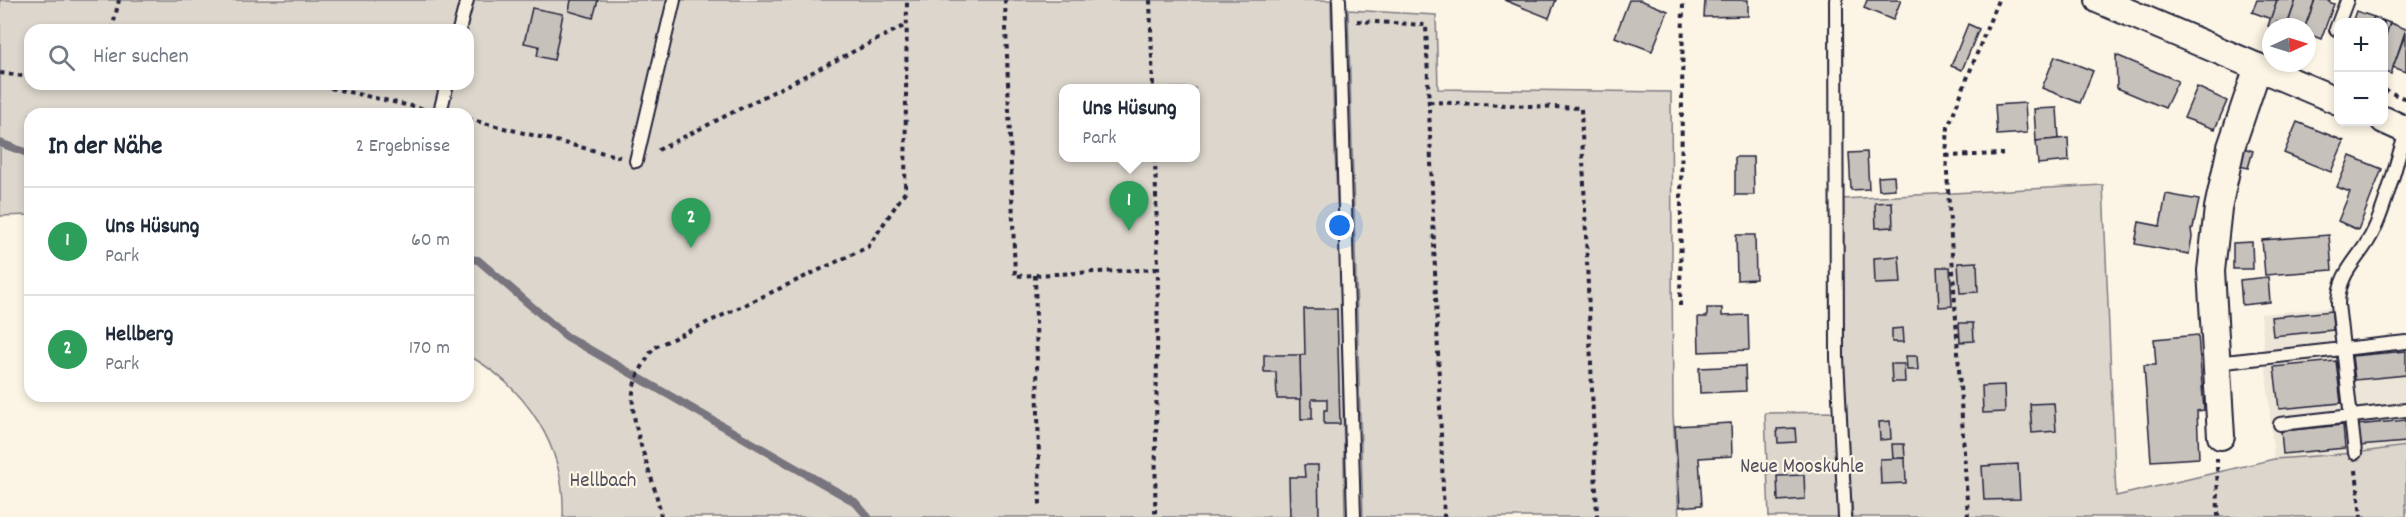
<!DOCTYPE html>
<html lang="de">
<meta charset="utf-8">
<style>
:root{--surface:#fff;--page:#f2f2f3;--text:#1f2937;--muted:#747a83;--line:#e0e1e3;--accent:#ea580c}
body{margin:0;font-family:Dekko,sans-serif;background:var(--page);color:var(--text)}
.controls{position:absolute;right:18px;top:18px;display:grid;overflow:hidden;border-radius:12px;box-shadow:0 3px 9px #0003}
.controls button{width:54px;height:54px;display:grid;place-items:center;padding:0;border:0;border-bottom:2px solid var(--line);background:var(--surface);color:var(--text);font:30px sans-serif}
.compass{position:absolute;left:2262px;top:18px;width:54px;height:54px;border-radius:50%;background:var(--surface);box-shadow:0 3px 9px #0003;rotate:86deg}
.you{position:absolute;left:1340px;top:226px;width:21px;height:21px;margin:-15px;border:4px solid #fff;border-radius:50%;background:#1a73e8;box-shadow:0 0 0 9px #1a73e833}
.badge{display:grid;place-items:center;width:39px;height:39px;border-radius:50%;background:var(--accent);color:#fff;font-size:20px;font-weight:700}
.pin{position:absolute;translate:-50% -50px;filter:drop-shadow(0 2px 3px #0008)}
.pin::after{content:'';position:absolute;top:32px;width:21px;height:18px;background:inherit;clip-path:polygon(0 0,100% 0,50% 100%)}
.popup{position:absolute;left:1059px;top:84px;width:141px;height:78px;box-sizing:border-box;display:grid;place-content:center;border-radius:12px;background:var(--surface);filter:drop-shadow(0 2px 4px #0005);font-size:20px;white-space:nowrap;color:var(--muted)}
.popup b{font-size:22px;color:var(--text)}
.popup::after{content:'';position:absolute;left:50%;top:100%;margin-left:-12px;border:12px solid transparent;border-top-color:var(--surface)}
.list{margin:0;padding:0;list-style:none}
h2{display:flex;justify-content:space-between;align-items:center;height:78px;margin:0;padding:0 24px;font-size:26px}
h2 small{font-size:20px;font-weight:400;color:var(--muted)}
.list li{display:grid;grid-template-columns:39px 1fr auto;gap:18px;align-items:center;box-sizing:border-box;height:108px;padding:0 24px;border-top:2px solid var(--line)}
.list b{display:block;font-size:22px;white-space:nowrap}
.list p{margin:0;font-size:20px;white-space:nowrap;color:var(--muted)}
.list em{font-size:20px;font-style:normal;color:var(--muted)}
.icon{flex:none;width:33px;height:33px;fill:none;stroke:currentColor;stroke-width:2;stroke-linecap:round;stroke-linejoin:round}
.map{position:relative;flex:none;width:2406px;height:517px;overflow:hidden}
.search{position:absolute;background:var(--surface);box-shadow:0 3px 9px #0003;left:24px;top:24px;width:450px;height:66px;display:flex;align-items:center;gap:15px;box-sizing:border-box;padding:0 21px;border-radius:18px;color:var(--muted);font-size:22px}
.panel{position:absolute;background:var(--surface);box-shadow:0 3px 9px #0003;left:24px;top:108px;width:450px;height:294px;border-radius:18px}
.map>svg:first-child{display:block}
.built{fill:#ece5d8}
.green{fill:#dcd6cc;stroke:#7f7c84;stroke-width:1.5;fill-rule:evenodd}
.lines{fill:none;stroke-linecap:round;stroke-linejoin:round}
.stream{stroke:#78757e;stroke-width:8}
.building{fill:#c6c1bb;stroke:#22223b;stroke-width:1.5}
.service-casing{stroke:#22223b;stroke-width:16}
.minor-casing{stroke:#22223b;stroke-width:30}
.path{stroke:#22223b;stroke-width:4;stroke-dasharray:4.5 4.5;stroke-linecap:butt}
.service{stroke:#fcf5e5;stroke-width:12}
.minor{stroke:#fcf5e5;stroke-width:26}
.labels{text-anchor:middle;stroke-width:4.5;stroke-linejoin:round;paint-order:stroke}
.park-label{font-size:21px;fill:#504f5f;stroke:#fcf5e5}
</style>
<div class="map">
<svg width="2406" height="517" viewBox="0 0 2406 517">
<rect width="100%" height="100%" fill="#fcf5e5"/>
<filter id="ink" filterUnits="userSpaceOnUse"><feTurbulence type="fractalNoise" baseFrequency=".0167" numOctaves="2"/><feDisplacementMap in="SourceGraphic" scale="12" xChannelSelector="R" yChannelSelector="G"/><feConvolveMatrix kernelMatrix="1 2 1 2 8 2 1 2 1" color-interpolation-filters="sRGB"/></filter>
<g filter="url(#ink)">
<polygon class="built" points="2334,307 2337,341 2406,336 2406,446 2355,453 2274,459 2261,314"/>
<g class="green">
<path d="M0,0H1331L1334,131L1341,281L1345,517H563C566,448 527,388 468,355V114H30V215L0,216ZM30,30H468V84H30ZM1063,88H1195V158H1063Z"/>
<polygon points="1348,10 1436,15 1438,89 1671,92 1673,414 1679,517 1363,517"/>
<polygon points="2103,185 2116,496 2274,459 2355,453 2406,446 2406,517 1853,517 1844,411 1842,199"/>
<polygon points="1834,412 1841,517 1769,517 1765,413"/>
</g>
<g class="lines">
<g class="stream">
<polyline points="0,143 30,154"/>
<polyline points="468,259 478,260 566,336 855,502 868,517"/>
</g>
</g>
<g class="building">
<polygon points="571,0 598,0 593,18 569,11"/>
<polygon points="1504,0 1556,0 1549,18"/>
<polygon points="1629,0 1640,0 1668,11 1652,51 1615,37"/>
<polygon points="1705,0 1748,0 1748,16 1704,17"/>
<polygon points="1867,0 1901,0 1893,20 1864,8"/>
<polygon points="2257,0 2277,0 2271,19 2252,12"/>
<polygon points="2277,0 2296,0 2287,26 2277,22 2275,27 2271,28 2268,26"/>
<polygon points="2296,0 2315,0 2305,27 2287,26"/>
<polygon points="2315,0 2330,0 2329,2 2334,4 2321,39 2311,35 2308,42 2307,27 2305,27"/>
<polygon points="532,8 563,14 554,60 537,56 539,46 524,43"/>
<polygon points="2356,11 2374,17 2372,22 2352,22"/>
<polygon points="2374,17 2390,23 2384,41 2384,22 2372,22"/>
<polygon points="2390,23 2406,29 2391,74 2384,71 2386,64 2384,63 2384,41"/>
<polygon points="1968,24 1979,29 1962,70 1951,66"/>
<polygon points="2406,32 2406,72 2393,67"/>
<polygon points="2116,55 2178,81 2165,108 2117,88"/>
<polygon points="2055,56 2093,71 2080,103 2042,88"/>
<polygon points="2197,87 2227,101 2215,129 2184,118"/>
<polygon points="2025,103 2027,133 1997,135 1995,105"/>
<polygon points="2057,108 2059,139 2036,141 2034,109"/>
<polygon points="2297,122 2344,141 2331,172 2284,153"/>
<polygon points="2068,138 2069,161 2038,164 2036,141"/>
<polygon points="2241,147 2253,151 2248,168 2236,165"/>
<polygon points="1867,152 1869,189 1851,190 1849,153"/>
<polygon points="2350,156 2382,169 2358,230 2338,221 2350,192 2337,187"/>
<polygon points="1735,157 1753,157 1754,195 1735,195"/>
<polygon points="1894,176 1895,189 1879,190 1878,177"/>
<polygon points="2166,194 2199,200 2193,228 2191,229 2192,237 2189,254 2135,244 2139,222 2160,226"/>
<polygon points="1892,202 1893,227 1876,228 1875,203"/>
<polygon points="1736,235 1755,235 1756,279 1737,280"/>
<polygon points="2329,235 2332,270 2265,275 2262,240"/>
<polygon points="2252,242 2253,269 2233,269 2233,243"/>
<polygon points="1899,256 1901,283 1875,284 1874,258"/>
<polygon points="1977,262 1978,292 1960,293 1958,263"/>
<polygon points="1937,267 1950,267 1952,306 1939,307"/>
<polygon points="2268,277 2270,302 2242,305 2240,280"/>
<polygon points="1707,308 1722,308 1722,316 1748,315 1749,350 1699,352 1698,317 1707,317"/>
<polygon points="1304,309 1337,309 1340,424 1324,424 1324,410 1327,410 1327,399 1312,399 1312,419 1301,419 1300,355 1305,355"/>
<polygon points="2332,311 2333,330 2273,336 2271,317"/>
<polygon points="1959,323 1973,323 1974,341 1960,342"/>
<polygon points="1903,328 1904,342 1892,342 1892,329"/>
<polygon points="2198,335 2204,410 2197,411 2199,458 2151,461 2144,365 2156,365 2154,339"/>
<polygon points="2406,351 2406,375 2355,380 2352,356"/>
<polygon points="1264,355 1300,355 1301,399 1277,399 1276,372 1264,372"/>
<polygon points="1906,356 1917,356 1918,370 1907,370"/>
<polygon points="2336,361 2341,403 2279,409 2274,367"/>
<polygon points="1891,364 1904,364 1905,382 1892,382"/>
<polygon points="1745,366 1746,391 1700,393 1699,368"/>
<polygon points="2004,385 2005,412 1983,413 1982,386"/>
<polygon points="2054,403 2056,431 2032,433 2030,404"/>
<polygon points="2406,420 2406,442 2359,446 2357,425"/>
<polygon points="1890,421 1891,439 1880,440 1879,422"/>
<polygon points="1731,423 1732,456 1699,458 1702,505 1680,507 1675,426"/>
<polygon points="2343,425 2345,448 2283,454 2281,431"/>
<polygon points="1795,428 1796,442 1778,443 1777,429"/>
<polygon points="1892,444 1904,444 1905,458 1893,459"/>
<polygon points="1905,458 1906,483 1881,484 1880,459"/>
<polygon points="2018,464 2020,499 1984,500 1982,466"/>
<polygon points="1304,465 1318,465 1319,517 1290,517 1289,477 1305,477"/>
<polygon points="1804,475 1805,499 1778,501 1777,476"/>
</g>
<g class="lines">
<g class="service-casing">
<g id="service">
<polyline points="1339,0 1354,517"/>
<polyline points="1836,0 1837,358 1845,517"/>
<polyline points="2336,29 2347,0"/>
<polyline points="459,30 467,0"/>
<polyline points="440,112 447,84"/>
<polyline points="636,161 674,0"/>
<polyline points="2216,363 2406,342"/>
<polyline points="2280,424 2406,410"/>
<path d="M2355,453L2338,304C2339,269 2361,259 2374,230C2388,200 2395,165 2406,133"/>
</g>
</g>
<g class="minor-casing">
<g id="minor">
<polyline points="2099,0 2338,101"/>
<polyline points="2384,120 2406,130"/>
<polyline points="2221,436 2211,271 2218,208 2231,147 2258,67"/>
</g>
</g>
<g class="path">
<polyline points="1005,0 1015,276 1158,269"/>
<polyline points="1150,0 1153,88"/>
<polyline points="1357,21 1426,25 1444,517"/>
<polyline points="112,30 119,0"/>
<polyline points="0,73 30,77"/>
<polyline points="313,84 424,109"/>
<polyline points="2384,90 2406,99"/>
<polyline points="1429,102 1581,108 1597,517"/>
<polyline points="468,119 620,157"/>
<polyline points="658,150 906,25"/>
<polyline points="1946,156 2003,154"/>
<polyline points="1155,158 1158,269 1155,517"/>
<polyline points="1035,275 1040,505"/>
<polyline points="1680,306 1683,0"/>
<polyline points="2217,458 2218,517"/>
<polyline points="2356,470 2361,517"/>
<path d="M661,517C656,479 626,422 634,386C637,373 647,360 653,348L868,247L905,192L907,0"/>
<polyline points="1968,517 1946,156 1948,127 1998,0"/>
</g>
<use href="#service" class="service"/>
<use href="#minor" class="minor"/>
</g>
</g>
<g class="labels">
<g class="park-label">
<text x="1802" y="472">Neue Mooskuhle</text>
<text x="603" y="486">Hellbach</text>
</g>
</g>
</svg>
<div class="controls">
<button>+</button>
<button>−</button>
</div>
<svg class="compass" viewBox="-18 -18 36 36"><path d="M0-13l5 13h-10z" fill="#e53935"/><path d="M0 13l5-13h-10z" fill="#747a83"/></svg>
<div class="you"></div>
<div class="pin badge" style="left:1129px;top:231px;background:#2e9e5b">1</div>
<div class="popup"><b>Uns Hüsung</b>Park</div>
<div class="pin badge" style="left:691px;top:248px;background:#2e9e5b">2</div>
<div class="search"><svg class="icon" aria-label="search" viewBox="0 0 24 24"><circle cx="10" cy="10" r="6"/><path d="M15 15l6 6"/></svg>Hier suchen</div>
<section class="panel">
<h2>In der Nähe<small>2 Ergebnisse</small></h2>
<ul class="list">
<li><span class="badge" style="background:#2e9e5b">1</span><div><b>Uns Hüsung</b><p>Park</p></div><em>60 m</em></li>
<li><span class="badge" style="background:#2e9e5b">2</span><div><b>Hellberg</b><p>Park</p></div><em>170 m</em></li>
</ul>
</section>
</div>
